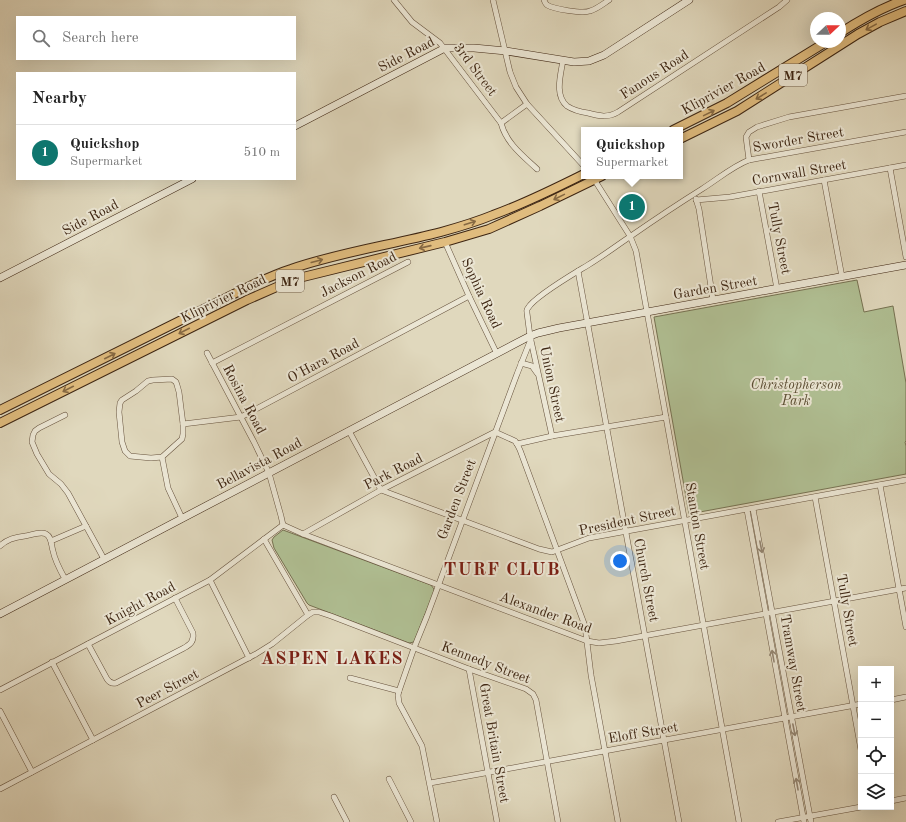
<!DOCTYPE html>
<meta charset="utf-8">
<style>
:root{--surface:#fff;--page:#f2f2f2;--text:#222;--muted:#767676;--line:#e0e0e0;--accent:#0f766e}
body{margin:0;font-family:"Old Standard TT",serif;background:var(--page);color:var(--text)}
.controls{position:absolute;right:12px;bottom:12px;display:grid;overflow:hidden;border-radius:0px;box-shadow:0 4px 16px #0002}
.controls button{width:36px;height:36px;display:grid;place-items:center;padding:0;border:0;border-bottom:1px solid var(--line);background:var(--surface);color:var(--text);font:20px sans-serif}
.compass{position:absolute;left:810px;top:12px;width:36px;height:36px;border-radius:50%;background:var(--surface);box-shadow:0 4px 16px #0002;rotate:68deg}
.you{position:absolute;left:620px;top:561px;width:14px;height:14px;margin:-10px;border:3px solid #fff;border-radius:50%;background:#1a73e8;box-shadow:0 0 0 6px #1a73e833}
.badge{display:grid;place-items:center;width:26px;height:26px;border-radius:50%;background:var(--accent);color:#fff;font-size:13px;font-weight:700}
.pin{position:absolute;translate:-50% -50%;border:2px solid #fff;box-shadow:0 1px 4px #0006}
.popup{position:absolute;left:581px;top:127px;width:102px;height:52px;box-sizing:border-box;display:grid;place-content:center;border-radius:0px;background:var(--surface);filter:drop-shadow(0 1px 3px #0005);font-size:13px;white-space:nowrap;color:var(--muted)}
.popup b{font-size:15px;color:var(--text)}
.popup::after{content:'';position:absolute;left:50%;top:100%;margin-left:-8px;border:8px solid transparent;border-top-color:var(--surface)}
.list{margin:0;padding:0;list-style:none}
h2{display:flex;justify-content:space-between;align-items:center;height:52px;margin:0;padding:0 16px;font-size:17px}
h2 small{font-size:13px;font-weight:400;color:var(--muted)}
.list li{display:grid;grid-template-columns:26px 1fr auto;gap:12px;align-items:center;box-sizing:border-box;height:56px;padding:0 16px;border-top:1px solid var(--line)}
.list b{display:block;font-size:15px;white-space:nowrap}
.list p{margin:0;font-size:13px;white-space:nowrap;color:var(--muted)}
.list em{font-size:13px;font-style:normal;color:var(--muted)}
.icon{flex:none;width:22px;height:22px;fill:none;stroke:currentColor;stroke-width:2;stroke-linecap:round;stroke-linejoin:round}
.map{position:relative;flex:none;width:906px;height:822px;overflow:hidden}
.search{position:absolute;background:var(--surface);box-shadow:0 4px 16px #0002;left:16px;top:16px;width:280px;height:44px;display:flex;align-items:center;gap:10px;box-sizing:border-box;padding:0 14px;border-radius:0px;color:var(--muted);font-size:15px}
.panel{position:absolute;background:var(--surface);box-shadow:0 4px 16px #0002;left:16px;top:72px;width:280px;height:108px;border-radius:0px}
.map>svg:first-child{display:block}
.green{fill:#b0bf93;stroke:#767252}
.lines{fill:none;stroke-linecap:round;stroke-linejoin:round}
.street-casing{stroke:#66523d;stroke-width:6}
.secondary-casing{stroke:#3d2512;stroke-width:8}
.primary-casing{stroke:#3d2512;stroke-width:10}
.street{stroke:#ebe6d4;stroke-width:5}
.secondary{stroke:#ebe6d4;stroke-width:7}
.primary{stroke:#e0bc7e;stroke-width:8}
.oneway{stroke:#866943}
.oneway2{stroke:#948673}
.labels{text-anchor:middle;stroke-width:4;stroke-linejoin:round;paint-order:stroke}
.shield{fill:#ebe6d4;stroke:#715f4c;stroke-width:1}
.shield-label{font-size:13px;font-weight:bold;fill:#3d2512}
.street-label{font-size:14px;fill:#3d2512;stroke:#ebe6d4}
.park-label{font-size:14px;font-style:italic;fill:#5a4c32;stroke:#ebe6d4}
.district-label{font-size:18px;font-weight:bold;letter-spacing:1px;fill:#7a1f14;stroke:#ebe6d4}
</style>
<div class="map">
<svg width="906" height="822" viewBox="0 0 906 822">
<rect width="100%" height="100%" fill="#e0d8bd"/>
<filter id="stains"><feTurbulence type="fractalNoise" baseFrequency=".005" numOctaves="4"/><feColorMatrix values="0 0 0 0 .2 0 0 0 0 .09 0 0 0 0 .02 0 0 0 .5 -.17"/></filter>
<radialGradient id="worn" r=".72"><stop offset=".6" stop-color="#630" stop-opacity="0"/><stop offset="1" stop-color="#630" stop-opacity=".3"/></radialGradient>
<g class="green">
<polygon points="857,280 864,312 893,306 906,383 906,441 905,442 906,446 906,474 689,514 654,317"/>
<polygon points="283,530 431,585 434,589 434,592 414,642 409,643 309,605 307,603 274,548 272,540 274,537"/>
</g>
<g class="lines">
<g class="street-casing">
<g id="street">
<polyline points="394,0 412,22 440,43 501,123"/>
<polyline points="493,0 510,72 516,87 527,104 584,166"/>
<path d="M544,0C545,2 545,3 547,5C554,9 582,14 590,11C597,9 603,4 609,0"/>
<path d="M563,60C561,74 554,95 567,106C573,110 581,112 588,113C599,116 608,118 618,112L779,7L787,0"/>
<path d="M527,104L501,123C506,143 523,156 537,169"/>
<polyline points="749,160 746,137 749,132 757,127 789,117 906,96"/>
<polyline points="890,168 906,257"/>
<polyline points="592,176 630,236 636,251 739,822"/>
<polyline points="824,180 842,277"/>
<polyline points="759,191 777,289"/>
<polyline points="696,199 699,209 713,300"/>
<polyline points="696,200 730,197 906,165"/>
<polyline points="445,242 469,296 497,354"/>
<polyline points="578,271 679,822"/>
<polyline points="207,353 254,442 269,473 281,516 283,525"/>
<polyline points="212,363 408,262"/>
<polyline points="521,363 532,366 537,373"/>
<polygon points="172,379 176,382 177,385 179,392 183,424 183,434 182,439 162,457 151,458 130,456 125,451 122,442 119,412 120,403 122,400 136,391 148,381 153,380"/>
<polyline points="65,415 39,428 35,431 33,435 32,442 37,454 49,474 61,484 68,493 104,559"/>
<polyline points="183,424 241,417 469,296"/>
<polyline points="349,431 381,490 539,549 552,552 589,538 906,480"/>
<path d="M552,436L530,336L527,313C527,310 526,310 528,308C535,296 575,273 588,265C603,256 616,246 631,236C654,220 678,204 702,189C718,179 733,166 749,160L906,132"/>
<polyline points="517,444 552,436 666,417"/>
<polyline points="162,457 168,488 182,518"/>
<polyline points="880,485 906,627"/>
<polyline points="815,497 861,750"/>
<polyline points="753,509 811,822"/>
<polyline points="747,510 804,822"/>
<polyline points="283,525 303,534 587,641 599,643 616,641 906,588"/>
<polyline points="303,534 381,490 495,432 515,441 517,444 520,450 585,626 591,675 618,822"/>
<polyline points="264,539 308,615"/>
<polyline points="51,541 86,526"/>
<path d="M0,546C7,539 15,537 25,536C31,535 41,531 46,534C52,537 51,545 53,551C55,561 60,570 65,579"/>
<polyline points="210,580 249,658"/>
<path d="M88,644L107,679C109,682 112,684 116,683L184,648C191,644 194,641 193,633L175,598"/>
<polyline points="52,662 93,740"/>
<polyline points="469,669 497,822"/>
<polyline points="350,678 399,691 398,695 399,703 422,746 437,822"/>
<polyline points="0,690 210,580 283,525"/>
<polyline points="399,691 414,648 427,616 517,374 531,339"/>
<polyline points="891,700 906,697"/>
<polyline points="0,711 32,772"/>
<polyline points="389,779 411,822"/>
<polyline points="430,783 861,704"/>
<polyline points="0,789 256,654 272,644 308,615 313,612 319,612 331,616 469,669 526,689 533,694 536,700 558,822"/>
<polyline points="334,797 347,822"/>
<polyline points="891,801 906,798"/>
<polyline points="778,822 861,807"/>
</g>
</g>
<g class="secondary-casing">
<g id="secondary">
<polyline points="295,126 445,48 474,48 506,51 574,62 589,61 604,55 689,0"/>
<polyline points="0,278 192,179"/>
<polyline points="0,614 530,336 538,333 559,328 906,265"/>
</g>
</g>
<g class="primary-casing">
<g id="primary">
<path d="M840,33C860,20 881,8 904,0"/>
<polyline points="673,130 727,103 826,42"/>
<polyline points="680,139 737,111 858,34 880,22 906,11"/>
<path d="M0,410L252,285C265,279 278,273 291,269C340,252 391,245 441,232C459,227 476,222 493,215C524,204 554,189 584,174"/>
<polyline points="0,423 247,300 288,282 303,277 445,242 489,229 540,206 602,176"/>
</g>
</g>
<use href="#street" class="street"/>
<use href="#secondary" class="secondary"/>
<use href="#primary" class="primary"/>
</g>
<defs><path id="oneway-shaft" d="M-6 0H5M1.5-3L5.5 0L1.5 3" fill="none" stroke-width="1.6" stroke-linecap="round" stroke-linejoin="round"/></defs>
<g class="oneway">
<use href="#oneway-shaft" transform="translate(871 27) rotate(151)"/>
<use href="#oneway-shaft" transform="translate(761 96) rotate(149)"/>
<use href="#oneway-shaft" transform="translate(709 113) rotate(-26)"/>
<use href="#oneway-shaft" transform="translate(559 197) rotate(154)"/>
<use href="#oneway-shaft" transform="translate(470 223) rotate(-18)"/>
<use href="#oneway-shaft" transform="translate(425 247) rotate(167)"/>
<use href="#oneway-shaft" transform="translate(317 261) rotate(-15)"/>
<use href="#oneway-shaft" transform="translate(184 331) rotate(153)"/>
<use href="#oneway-shaft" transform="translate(110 356) rotate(-27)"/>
<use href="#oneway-shaft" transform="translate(68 389) rotate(153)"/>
</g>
<g class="oneway2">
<use href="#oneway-shaft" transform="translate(761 547) rotate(79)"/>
<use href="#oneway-shaft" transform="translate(773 656) rotate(-100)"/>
<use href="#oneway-shaft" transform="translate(794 730) rotate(79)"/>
<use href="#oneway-shaft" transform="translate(797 784) rotate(-100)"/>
</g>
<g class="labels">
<g class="shield">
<rect x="779" y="64" width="28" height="22" rx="3"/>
<rect x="276" y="270" width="28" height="22" rx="3"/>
</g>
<g class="shield-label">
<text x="793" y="80">M7</text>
<text x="290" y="286">M7</text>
</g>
<g class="street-label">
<text transform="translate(406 54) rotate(-27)" y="5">Side Road</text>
<text transform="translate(476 69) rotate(53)" y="5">3rd Street</text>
<text transform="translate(654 74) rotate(-33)" y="5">Fanous Road</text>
<text transform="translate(723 88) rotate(-29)" y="5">Kliprivier Road</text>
<text transform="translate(798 139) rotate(-10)" y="5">Sworder Street</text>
<text transform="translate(799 172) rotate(-10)" y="5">Cornwall Street</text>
<text transform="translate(90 217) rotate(-28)" y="5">Side Road</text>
<text transform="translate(780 238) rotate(79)" y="5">Tully Street</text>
<text transform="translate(358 274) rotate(-27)" y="5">Jackson Road</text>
<text transform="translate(715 287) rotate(-10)" y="5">Garden Street</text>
<text transform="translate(482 293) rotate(65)" y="5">Sophia Road</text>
<text transform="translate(223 298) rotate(-26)" y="5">Kliprivier Road</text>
<text transform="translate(323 360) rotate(-28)" y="5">O'Hara Road</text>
<text transform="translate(553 384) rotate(78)" y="5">Union Street</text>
<text transform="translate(245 399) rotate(62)" y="5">Rosina Road</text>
<text transform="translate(259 463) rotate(-28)" y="5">Bellavista Road</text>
<text transform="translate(393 471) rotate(-27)" y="5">Park Road</text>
<text transform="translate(456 499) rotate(-69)" y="5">Garden Street</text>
<text transform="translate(627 520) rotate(-12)" y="5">President Street</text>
<text transform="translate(698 526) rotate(80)" y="5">Stanton Street</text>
<text transform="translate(647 580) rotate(79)" y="5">Church Street</text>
<text transform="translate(140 603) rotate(-28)" y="5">Knight Road</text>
<text transform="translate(848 610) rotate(80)" y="5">Tully Street</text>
<text transform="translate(546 612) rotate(20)" y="5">Alexander Road</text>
<text transform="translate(486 662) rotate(21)" y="5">Kennedy Street</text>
<text transform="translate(794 663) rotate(80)" y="5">Tramway Street</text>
<text transform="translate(167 688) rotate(-28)" y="5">Peer Street</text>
<text transform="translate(643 732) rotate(-10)" y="5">Eloff Street</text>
<text transform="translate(495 743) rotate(80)" y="5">Great Britain Street</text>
</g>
<g class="park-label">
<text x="796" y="389">Christopherson<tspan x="796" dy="16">Park</tspan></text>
</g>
<g class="district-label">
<text x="502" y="575">TURF CLUB</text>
<text x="332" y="664">ASPEN LAKES</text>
</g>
</g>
<rect width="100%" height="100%" filter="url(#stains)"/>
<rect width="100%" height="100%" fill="url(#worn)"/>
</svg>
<div class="controls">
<button>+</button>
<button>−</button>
<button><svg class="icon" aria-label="locate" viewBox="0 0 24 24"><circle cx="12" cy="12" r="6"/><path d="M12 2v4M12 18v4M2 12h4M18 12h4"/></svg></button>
<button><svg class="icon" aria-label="layers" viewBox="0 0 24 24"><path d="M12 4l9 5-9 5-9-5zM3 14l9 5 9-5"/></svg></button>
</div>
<svg class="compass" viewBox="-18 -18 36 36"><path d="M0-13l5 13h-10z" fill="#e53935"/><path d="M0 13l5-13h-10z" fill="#767676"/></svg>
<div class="you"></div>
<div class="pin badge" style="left:632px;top:207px">1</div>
<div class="popup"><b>Quickshop</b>Supermarket</div>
<div class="search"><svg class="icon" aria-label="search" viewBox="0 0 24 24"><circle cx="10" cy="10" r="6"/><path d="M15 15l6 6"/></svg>Search here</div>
<section class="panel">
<h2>Nearby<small></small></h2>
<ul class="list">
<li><span class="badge">1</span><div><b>Quickshop</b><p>Supermarket</p></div><em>510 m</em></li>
</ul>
</section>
</div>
